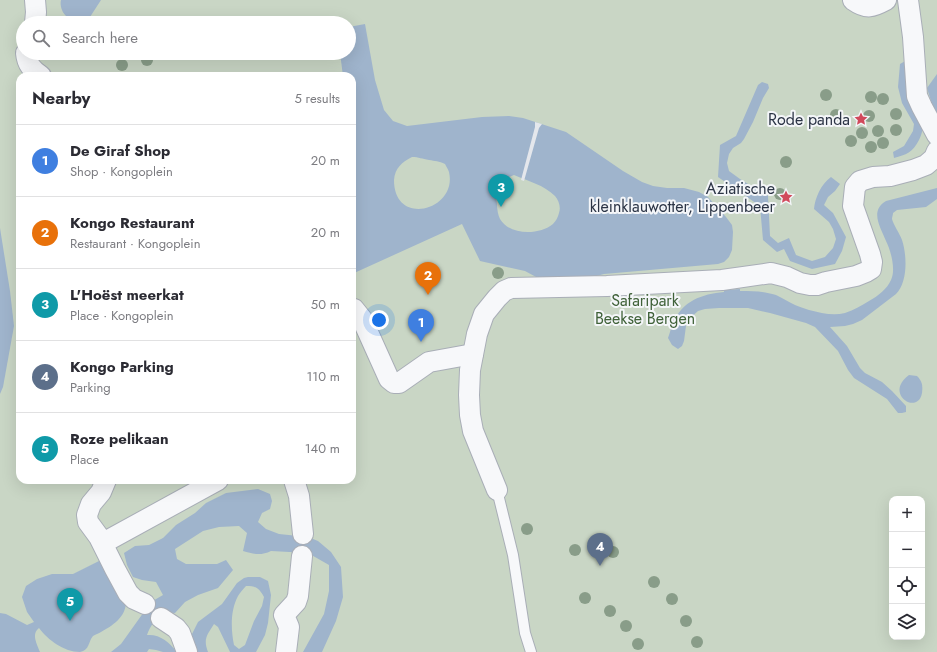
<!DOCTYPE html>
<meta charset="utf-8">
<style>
:root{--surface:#fff;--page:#f2f2f3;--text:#2b2b33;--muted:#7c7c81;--line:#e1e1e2;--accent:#b45309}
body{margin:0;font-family:Jost,sans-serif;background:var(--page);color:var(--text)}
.controls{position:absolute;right:12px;bottom:12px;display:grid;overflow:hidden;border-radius:8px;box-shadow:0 4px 16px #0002}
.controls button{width:36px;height:36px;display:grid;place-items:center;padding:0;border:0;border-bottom:1px solid var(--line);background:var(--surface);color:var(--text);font:20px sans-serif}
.you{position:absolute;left:379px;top:320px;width:14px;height:14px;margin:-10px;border:3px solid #fff;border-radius:50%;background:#1a73e8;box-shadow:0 0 0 6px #1a73e833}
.badge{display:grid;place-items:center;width:26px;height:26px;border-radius:50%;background:var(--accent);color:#fff;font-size:13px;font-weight:700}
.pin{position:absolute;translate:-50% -33px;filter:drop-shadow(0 1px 2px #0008)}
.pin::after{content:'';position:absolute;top:21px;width:14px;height:12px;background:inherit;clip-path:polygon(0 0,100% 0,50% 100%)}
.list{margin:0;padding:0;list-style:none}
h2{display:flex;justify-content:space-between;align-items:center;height:52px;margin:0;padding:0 16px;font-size:17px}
h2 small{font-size:13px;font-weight:400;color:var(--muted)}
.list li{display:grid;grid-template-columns:26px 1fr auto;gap:12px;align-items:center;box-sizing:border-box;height:72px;padding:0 16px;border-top:1px solid var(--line)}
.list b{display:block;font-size:15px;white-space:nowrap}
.list p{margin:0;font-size:13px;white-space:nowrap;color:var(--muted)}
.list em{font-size:13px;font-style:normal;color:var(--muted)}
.icon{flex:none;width:22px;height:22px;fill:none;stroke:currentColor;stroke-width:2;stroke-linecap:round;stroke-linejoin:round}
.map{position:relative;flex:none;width:937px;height:652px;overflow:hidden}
.search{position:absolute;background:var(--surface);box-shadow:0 4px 16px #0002;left:16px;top:16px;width:340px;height:44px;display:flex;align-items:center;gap:10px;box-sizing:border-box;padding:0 14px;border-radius:22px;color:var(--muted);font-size:15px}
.panel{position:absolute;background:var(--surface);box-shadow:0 4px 16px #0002;left:16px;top:72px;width:340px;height:412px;border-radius:12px}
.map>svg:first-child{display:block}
.green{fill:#c9d6c5;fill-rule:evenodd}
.water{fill:#9fb4cc;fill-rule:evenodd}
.pier{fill:#e4e7ec}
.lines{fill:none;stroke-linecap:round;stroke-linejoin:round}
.lane-casing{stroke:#a9aeb7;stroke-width:12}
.street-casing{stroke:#a9aeb7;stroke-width:22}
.lane{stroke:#f7f8fa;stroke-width:10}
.street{stroke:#f7f8fa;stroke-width:20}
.tree{fill:#899d89}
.labels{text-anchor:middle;stroke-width:4;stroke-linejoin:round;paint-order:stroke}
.poi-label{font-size:16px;fill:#2b3445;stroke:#f4f6f9;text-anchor:end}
.park-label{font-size:16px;fill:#3f6138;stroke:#f4f6f9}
</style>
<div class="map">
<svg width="937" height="652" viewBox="0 0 937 652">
<rect width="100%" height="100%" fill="#e4e7ec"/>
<path class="green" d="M0,0H937V652H0ZM23,23H349V53H23ZM20,76H352V480H20ZM892,499H922V637H892Z"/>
<g class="water">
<path d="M61,0H101L90,17C85,18 79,20 74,20C65,19 59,8 61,0Z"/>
<path d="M365,24L375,80L384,110L393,121L407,126L482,117L509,116L523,118L566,132L623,171L642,182L653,186L667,188H684L699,192L708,197L726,217L732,225L733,232L732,250L729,257L724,262L718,264L604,274L581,280L538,278L525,271L480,261L462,224L352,274V76H343L340,53H349V27ZM412,157C419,157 422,159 429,160C435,161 439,161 445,164C446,166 448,169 449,172C458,210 394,228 394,180C395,168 402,162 412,157ZM514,175C528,181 544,185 555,196C559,201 561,207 559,213C558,217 556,221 553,224C540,235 510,236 500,219C498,215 497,209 497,204C495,196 499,185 506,179C508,177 512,176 514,175Z"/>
<path d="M907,60L923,128C922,132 921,136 919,140C913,152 906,155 894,158L893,152L904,146L913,131L914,124L902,103L898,87L900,64Z"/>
<polygon points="937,74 937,114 934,111 927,88"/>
<path d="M762,82L768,84L769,88L763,98L753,122L744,139L741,143L733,148L729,154L727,163L729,171L740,179L753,187L764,191L768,196L770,236L778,243L789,238L796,255L812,261L825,257L833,248L836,239L833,229L829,222L814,209C815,198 821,184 831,177L840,184L835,191L828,197L824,205L833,213L846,237L842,251L835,264L812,269L790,261L784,249L777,252L763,240L760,206L718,177L720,145L736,136L758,85Z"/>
<path d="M937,188V199L926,207L897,210L893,213C893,215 892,217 892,219C893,224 900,234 902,240C907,255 908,282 896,294L862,320L853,324L845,326L830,327L847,346L860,368L865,373L882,382L892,391L906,406V412L902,413H898L887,399L854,378L848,370L838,351L815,327L806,323L770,313L748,308H719L705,309L698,311L688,320L686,326L684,341L682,346L678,349L672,345L668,338C670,333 671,327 673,323C682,301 702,294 724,292V290L740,289V291C754,291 763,291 776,295C783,298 788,302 795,305C799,307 804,308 809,310C821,313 833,316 845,313C854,310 862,305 869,301C878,296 887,289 891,280C896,270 891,251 886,241C881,228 869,211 886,201Z"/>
<polygon points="0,228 10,291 14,326 3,387 0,394"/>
<path d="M909,375L917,376C922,381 923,385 922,393C918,416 883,394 909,375Z"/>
<path d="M258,489L270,494L272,501L270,509L262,513L258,522L266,529L279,534L308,537L318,541L331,552L341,567L343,597L336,621L322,652H303L324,614L329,591V565L308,553L271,551C261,556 253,554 243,551L247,533L239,526L219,527L203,531L175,549L177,559L186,564H217L226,560L233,570L218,588L198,595L185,602L175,613L163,612C156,619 150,626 147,635C160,634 169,642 177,652H163L156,650L149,649L147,652H111L121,644L151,602L163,595L156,582L142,580L133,577L127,565L124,553L135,546L149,545L163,538L176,525L195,513L206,503L226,493Z"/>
<path d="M103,559C107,566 126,597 126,602C126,617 112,626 101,632C99,633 95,635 93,636C88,642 90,650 80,652C64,652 48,640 39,628C31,634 37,644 40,652H0V613L6,614L27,625L34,622L27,612L22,597L26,586L37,579L52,574H73Z"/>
<path d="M248,577H260L268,581L271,595L268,623L265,635L256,652H230L218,627L214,624C207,635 203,639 208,652H195L191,636L198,622L222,604L237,583L244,578ZM246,586C256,586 259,588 264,597L262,606L254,621L245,645L239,649L234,645C231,630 230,611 238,596C240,593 243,589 246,586Z"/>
</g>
<polygon class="pier" points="535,122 542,124 539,128 524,181 521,180 535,127"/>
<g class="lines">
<g class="lane-casing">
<polyline id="lane" points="497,490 513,555 525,633 531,652"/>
</g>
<g class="street-casing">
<g id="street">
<polyline points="35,0 36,12 35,23"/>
<path d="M853,0C867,10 873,7 886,0"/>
<polyline points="908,0 913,37 917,96 922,107 937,135"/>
<path d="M26,53C27,64 32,70 41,76"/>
<polyline points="352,309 354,309 362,319 389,379 394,383 399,383 429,362 473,354"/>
<polyline points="106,480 101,492 91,504 87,515 88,522 99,537 115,569 128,593 134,599 145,604"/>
<polyline points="294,480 299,496 303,534"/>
<polyline points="497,490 473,431 470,415 469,395 470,370 477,334 484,314 497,298 504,291 511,288 607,286 722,280 771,273 787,277 800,283 810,285 817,285 826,282 856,276 866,272 871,269 872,262 870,254 853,206 855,187 860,181 873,177 890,176 913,170 926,165 934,158 937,151"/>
<polyline points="103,543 218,480"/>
<polyline points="161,618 176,628 180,633 187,652"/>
<polyline points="286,652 289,627 284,615 296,602 298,596 302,556"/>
</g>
</g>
<use href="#lane" class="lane"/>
<use href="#street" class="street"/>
</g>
<g class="tree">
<circle cx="147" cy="60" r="6"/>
<circle cx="122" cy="65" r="6"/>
<circle cx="826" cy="95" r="6"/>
<circle cx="871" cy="97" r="6"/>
<circle cx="883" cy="99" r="6"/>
<circle cx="896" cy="114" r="6"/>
<circle cx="836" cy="115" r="6"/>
<circle cx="869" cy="116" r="6"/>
<circle cx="896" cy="130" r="6"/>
<circle cx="878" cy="131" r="6"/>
<circle cx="862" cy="133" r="6"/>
<circle cx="851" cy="141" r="6"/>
<circle cx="883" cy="143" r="6"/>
<circle cx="871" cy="147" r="6"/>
<circle cx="786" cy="162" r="6"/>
<circle cx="780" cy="194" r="6"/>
<circle cx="498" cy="273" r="6"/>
<circle cx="527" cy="529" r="6"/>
<circle cx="575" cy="550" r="6"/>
<circle cx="613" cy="552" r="6"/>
<circle cx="654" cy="582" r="6"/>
<circle cx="585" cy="598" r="6"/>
<circle cx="672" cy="599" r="6"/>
<circle cx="610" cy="611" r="6"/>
<circle cx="686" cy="621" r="6"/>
<circle cx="626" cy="626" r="6"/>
<circle cx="697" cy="642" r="6"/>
<circle cx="638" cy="644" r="6"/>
</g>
<defs>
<g id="sight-bare" transform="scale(1.08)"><path d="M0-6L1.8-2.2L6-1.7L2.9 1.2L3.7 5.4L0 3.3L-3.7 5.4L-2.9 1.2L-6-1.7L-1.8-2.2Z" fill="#d1495b" stroke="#f4f6f9" stroke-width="2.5" paint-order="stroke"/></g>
</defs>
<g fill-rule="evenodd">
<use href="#sight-bare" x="861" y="119"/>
<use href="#sight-bare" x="786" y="197"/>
</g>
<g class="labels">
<g class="poi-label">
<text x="850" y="125">Rode panda</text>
<text x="775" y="194">Aziatische<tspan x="775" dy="18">kleinklauwotter, Lippenbeer</tspan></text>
</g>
<g class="park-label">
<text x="645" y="306">Safaripark<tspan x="645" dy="18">Beekse Bergen</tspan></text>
</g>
</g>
</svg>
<div class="controls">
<button>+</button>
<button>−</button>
<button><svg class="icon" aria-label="locate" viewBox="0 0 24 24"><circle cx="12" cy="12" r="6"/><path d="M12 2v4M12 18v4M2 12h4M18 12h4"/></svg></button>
<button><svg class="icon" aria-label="layers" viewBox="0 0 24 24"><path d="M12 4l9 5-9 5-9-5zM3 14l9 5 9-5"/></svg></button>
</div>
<div class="you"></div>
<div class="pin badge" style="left:421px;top:342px;background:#3f7fe0">1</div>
<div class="pin badge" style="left:428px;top:295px;background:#e8710a">2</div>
<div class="pin badge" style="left:501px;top:207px;background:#0f9aa8">3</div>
<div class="pin badge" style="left:600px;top:566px;background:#5c6f8a">4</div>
<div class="pin badge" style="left:70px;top:621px;background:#0f9aa8">5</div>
<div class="search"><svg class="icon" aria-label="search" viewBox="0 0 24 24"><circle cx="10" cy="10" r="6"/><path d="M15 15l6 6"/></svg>Search here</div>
<section class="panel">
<h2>Nearby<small>5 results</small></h2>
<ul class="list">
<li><span class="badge" style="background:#3f7fe0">1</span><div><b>De Giraf Shop</b><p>Shop · Kongoplein</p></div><em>20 m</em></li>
<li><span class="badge" style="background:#e8710a">2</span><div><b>Kongo Restaurant</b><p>Restaurant · Kongoplein</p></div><em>20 m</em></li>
<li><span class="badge" style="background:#0f9aa8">3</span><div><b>L'Hoëst meerkat</b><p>Place · Kongoplein</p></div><em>50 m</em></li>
<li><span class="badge" style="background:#5c6f8a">4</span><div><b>Kongo Parking</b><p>Parking</p></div><em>110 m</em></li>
<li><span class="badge" style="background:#0f9aa8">5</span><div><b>Roze pelikaan</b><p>Place</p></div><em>140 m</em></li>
</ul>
</section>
</div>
